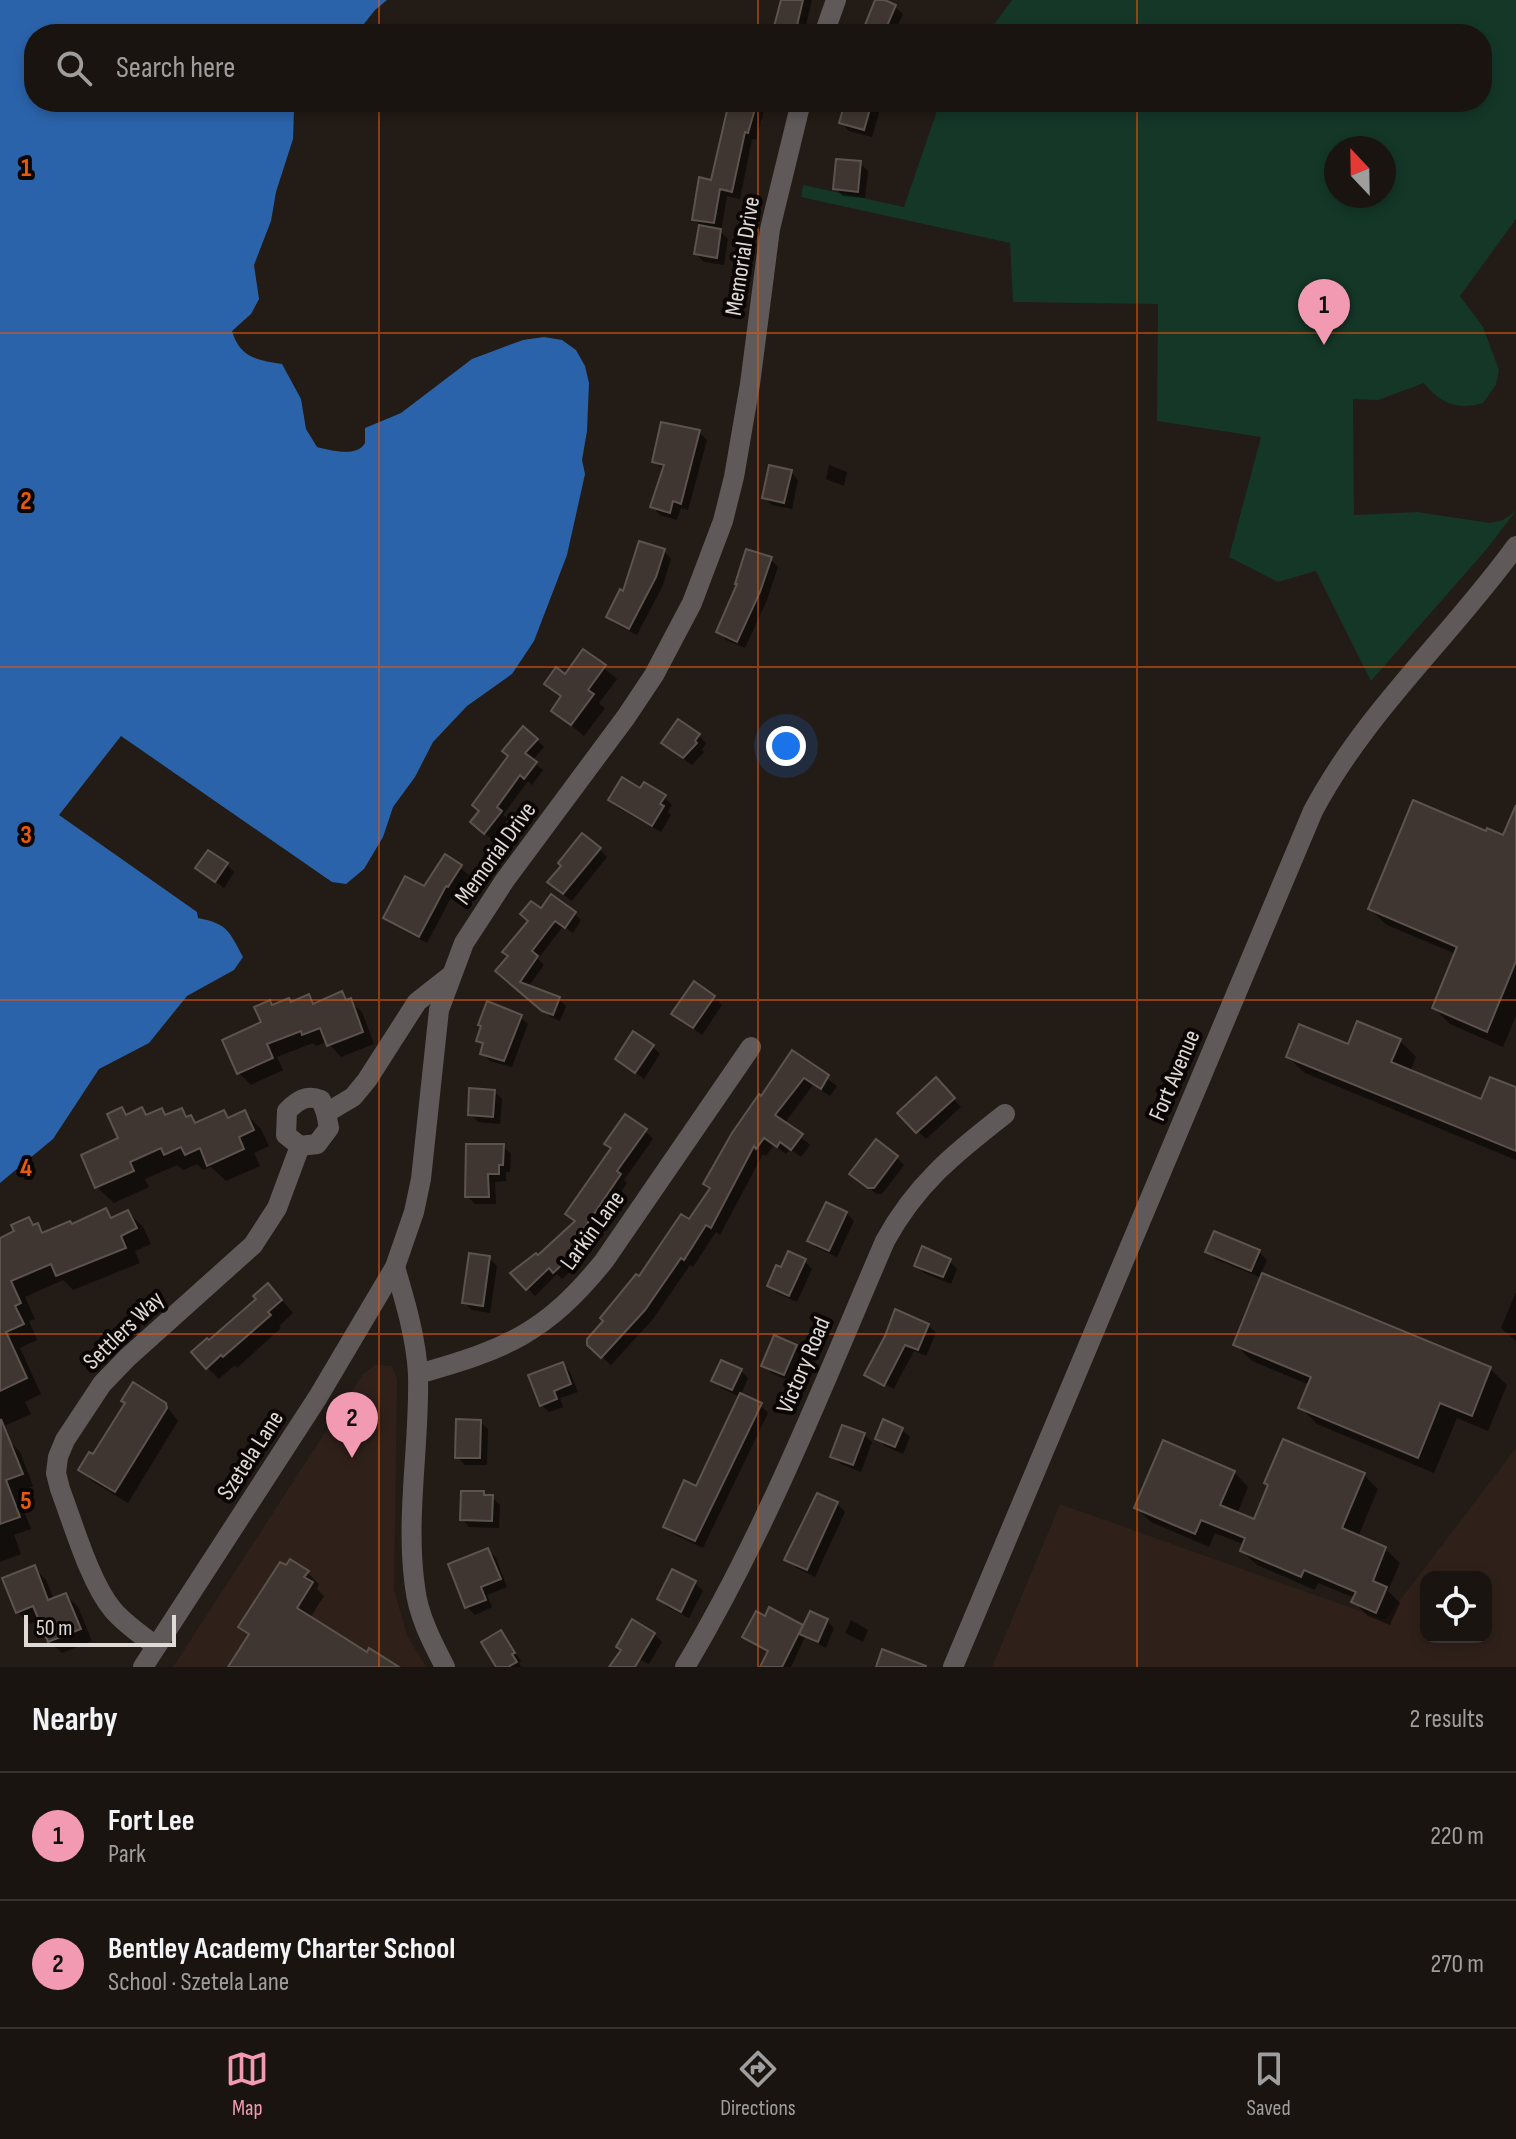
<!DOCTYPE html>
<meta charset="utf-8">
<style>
:root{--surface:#1a1410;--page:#231d19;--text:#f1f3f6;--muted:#9f9e9f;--line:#383330;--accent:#f19ab2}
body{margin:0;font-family:"Sofia Sans Condensed",sans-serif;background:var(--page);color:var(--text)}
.controls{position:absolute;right:24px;bottom:24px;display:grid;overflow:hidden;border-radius:16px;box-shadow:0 4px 12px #0003}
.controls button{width:72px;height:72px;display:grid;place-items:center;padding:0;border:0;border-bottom:2px solid var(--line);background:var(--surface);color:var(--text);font:40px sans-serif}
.compass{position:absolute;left:1324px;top:136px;width:72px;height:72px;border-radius:50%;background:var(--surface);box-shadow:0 4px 12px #0003;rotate:338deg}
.scale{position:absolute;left:24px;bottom:20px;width:152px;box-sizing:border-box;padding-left:8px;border:4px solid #e0dad7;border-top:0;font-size:22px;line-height:28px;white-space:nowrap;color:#e0dad7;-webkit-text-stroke:6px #090605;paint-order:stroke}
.you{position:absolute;left:786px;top:746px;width:28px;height:28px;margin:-20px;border:6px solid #fff;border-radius:50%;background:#1a73e8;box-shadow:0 0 0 12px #1a73e833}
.badge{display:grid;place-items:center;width:52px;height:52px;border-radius:50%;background:var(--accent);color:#111;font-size:26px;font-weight:700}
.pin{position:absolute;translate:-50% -66px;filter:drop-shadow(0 2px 4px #0008)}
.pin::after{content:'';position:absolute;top:42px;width:28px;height:24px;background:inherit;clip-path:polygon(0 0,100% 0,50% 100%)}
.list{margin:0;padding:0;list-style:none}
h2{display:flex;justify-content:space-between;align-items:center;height:104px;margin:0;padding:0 32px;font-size:34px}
h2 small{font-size:26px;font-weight:400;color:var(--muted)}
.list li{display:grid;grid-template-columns:52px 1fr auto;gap:24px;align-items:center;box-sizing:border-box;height:128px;padding:0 32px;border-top:2px solid var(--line)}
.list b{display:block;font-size:30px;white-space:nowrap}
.list p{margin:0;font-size:26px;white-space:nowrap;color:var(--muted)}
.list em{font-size:26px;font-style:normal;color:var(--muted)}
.icon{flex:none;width:44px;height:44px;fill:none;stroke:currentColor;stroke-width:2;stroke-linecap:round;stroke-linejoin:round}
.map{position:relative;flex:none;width:1516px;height:1667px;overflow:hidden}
.search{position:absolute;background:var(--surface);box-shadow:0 4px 12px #0003;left:24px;right:24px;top:24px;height:88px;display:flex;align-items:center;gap:20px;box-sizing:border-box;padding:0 28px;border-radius:32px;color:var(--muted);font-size:30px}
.sheet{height:360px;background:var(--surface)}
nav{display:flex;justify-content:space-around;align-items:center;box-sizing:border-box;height:112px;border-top:2px solid var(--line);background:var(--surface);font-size:22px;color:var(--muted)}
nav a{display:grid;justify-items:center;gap:4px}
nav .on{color:var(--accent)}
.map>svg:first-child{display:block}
.built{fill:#2f211a;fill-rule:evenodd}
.green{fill:#143728;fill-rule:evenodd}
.water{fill:#2b63aa}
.shadow{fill:#0007}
.building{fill:#403631;stroke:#5d534d;stroke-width:2}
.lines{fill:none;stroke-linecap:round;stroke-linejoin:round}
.minor{stroke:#5f5a59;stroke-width:20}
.grid{fill:none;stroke:#e8590c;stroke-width:2;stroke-opacity:0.55}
.labels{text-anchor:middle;stroke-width:8;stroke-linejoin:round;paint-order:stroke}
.street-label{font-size:24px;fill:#e0dad7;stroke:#090605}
.grid-label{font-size:26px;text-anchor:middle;font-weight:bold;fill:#e8590c;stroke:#090605;stroke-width:8;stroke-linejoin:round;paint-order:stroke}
</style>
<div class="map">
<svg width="1516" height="1667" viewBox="0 0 1516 1667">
<rect width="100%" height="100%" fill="#231b16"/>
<g class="built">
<polygon points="375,1365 392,1366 397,1379 394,1590 407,1635 426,1667 173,1667 363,1374"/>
<path d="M1516,1448V1667H992L1060,1504L1385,1620ZM1426,1577H1486V1637H1426Z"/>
</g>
<path class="green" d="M1012,0H1516V219L1460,296L1483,327L1499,370L1496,385L1483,403C1458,411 1439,403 1424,383L1378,400L1353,399L1354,515L1417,512L1490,523L1503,520L1516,511L1485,551L1371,681L1316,571L1278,582L1229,557L1261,437L1157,421L1158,304L1013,302L1010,243L801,197L803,185L904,207L940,102H1482V34H987ZM1384,148V196H1336V148Z"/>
<path class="water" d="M0,0H387L375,10L356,34H34V102H301L294,110L293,139L276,192L271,221L254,265L259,299L251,314L232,331C240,358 257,360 282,364L301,399L306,429L317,447C329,450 357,458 365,443C365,441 365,430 365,428L401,413L472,359L523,340L544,337L562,340L576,350L585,366L589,383L587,431L582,460L585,474L567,555L534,641L512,674L467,706L433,742L415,777L393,807L383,837L364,869L346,884L332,882L121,736L59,815L197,912L198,918C228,924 229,931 243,957L234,970L187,996L149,1043L99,1069L53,1139L0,1183Z"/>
<g class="shadow">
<polygon points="783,0 812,0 806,25 787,21"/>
<polygon points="878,0 895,7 903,14 894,34 879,34 867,24"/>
<polygon points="713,25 742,34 710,34"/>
<polygon points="732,102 760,102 765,107 756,140 752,139 740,199 727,196 721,232 728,239 724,265 704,262 696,254 701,226 694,219 713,182"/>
<polygon points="847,102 882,102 872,137 849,131 842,123"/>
<polygon points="860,163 868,171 865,198 843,196 835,188"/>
<polygon points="699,432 707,440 688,510 681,508 677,520 660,515 653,507 665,470 654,462"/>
<polygon points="829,465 847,472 844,486 826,479"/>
<polygon points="791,472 798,480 792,509 772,505 764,497"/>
<polygon points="664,551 671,559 663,585 637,635 616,624 608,617 625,594"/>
<polygon points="770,559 778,567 767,600 745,648 726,640 719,632"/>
<polygon points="584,652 617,679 599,703 605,708 584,736 553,710 562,698 547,683 565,676"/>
<polygon points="699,736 706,743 702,750 704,752 692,765 663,743"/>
<polygon points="537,740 544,747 532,761 543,770 532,785 528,781 503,815 508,819 493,840 479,829 481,811 510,756"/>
<polygon points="641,791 664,797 672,805 668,812 671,815 661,832 618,808 611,800"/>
<polygon points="1487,833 1505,837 1516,835 1516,1016 1503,1047 1450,1024 1434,1008 1456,954 1387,925 1370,909"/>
<polygon points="599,849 607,857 572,901 557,890"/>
<polygon points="446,857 469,875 456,894 454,892 427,943 393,925 385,918 425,888"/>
<polygon points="226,864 234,872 224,888 198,868"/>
<polygon points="541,911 574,913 581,920 573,933 563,926 538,959 544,965 528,987 559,999 566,1006 560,1021 551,1017 505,978"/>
<polygon points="341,994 362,1012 374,1044 341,1057 327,1042 316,1046 313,1043 277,1057 283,1070 251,1085 238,1072 263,1023 269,1002 274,1007 292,1004 308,996 316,1005"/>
<polygon points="714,997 722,1005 702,1035 674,1014"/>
<polygon points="520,1017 528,1024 512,1067 490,1061 482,1053 484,1046 478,1040"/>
<polygon points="1400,1041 1416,1057 1410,1072 1482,1101 1516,1090 1516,1160 1305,1073 1288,1057"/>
<polygon points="652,1046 660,1054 644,1079 618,1059"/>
<polygon points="792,1053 837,1086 830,1096 813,1085 784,1124 810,1145 801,1157 790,1149 786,1154 774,1145 766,1156 763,1154 720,1235 716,1232 693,1267 690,1265 653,1319 611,1365 589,1344 639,1279 690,1222 711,1189 705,1183"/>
<polygon points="936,1080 961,1107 926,1139 900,1113"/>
<polygon points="494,1091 502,1099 500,1124 478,1122 470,1114"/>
<polygon points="122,1110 128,1116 142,1110 148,1116 162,1110 168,1116 182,1110 198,1124 224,1113 230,1119 245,1113 261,1129 269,1146 254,1153 260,1166 226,1181 211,1167 203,1170 197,1164 183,1170 177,1165 145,1179 149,1187 114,1203 97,1187 121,1139"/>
<polygon points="645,1131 653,1139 624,1180 627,1183 580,1254 584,1259 562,1279 557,1274 535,1296 513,1273 538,1258 576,1223 567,1214"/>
<polygon points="503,1146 511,1154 510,1172 506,1172 506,1181 495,1182 496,1204 475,1204 467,1196"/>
<polygon points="896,1157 904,1165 882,1194 877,1194 860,1181"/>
<polygon points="106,1210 114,1218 128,1212 143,1227 151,1244 135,1251 140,1263 73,1290 63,1280 25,1297 35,1319 29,1321 37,1340 20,1348 41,1394 25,1402 31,1414 0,1428 0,1240 17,1232 28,1219 46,1234 72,1226"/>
<polygon points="846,1213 854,1221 837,1257 817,1248 810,1241"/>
<polygon points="1208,1251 1259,1252 1267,1260 1260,1275 1490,1369 1507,1385 1488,1431 1457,1418 1434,1473 1317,1424 1301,1408 1310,1385 1252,1361 1235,1344 1262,1278 1215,1259"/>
<polygon points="489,1258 497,1266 490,1313 472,1310 464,1302"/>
<polygon points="804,1261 812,1269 797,1302 777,1293 769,1286 782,1270"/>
<polygon points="949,1261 957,1269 951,1284 924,1273 917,1266"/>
<polygon points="1516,1292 1516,1341 1501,1328"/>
<polygon points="280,1298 293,1313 279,1326 281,1328 237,1368 235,1365 219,1379 207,1367 209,1343"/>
<polygon points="928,1325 936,1333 926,1356 914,1351 892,1392 894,1389 873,1378 873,1381 867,1375"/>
<polygon points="796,1347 804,1354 792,1382 771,1373 764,1365"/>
<polygon points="563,1364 570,1372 578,1392 560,1398 563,1407 549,1412 541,1405"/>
<polygon points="740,1370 748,1378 740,1396 760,1405 768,1413 703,1548 673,1534 665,1527 697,1488 740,1397 721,1388 714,1381"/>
<polygon points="165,1404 178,1421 128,1503 92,1481 80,1469"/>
<polygon points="480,1422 488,1429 487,1465 465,1465 457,1457"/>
<polygon points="902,1430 910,1437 903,1454 885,1446 877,1438"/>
<polygon points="864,1435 872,1442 861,1472 841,1464 833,1456"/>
<polygon points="8,1440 20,1452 33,1486 17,1493 31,1529 14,1535 21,1554 0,1562 0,1443"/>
<polygon points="1234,1472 1248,1487 1237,1514 1255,1521 1364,1475 1378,1489 1358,1537 1385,1549 1400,1563 1388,1591 1400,1603 1390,1625 1368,1616 1354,1602 1355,1598 1318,1583 1315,1590 1257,1565 1242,1551 1245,1545 1215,1533 1209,1547 1151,1522 1136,1508"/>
<polygon points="483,1493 492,1497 500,1505 499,1528 469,1527 462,1519"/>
<polygon points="837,1504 845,1512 815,1577 795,1567 787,1559"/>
<polygon points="488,1550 496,1558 507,1587 487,1595 492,1607 475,1615 467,1607"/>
<polygon points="34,1568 46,1580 54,1600 66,1595 78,1607 92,1641 62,1653 49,1641 41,1620 30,1624 18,1612"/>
<polygon points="307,1572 319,1584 317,1589 324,1596 310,1618 367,1655 395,1667 230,1667 250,1636 241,1627"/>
<polygon points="673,1572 695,1583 703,1591 689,1618 667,1607 659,1599"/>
<polygon points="851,1620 868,1630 863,1642 845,1633"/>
<polygon points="827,1621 834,1628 826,1648 805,1637 791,1667 762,1667 770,1652 745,1637 802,1627 804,1629"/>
<polygon points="500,1632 521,1661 519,1663 521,1667 499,1667"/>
<polygon points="654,1634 662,1642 649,1664 627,1653"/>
</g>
<g class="building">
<polygon points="781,0 803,0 795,34 772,34"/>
<polygon points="875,0 885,0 896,5 884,33 865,25"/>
<polygon points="729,102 757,102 748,133 745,132 732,192 720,189 714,223 692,220 699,177 711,180"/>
<polygon points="845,102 872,102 864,130 839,123"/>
<polygon points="836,159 861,161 858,192 833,189"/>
<polygon points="699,225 721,229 717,258 694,254"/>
<polygon points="661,422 700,430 681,504 673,501 670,513 650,507 664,465 652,462"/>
<polygon points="769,465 792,470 784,503 762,498"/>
<polygon points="639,541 665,549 656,577 629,629 606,617 620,589 623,591"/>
<polygon points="746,549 772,557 760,592 737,642 716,632 737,584 735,584"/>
<polygon points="583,649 606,665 588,690 594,694 571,725 551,711 561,696 544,684 556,667 565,674"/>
<polygon points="678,719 700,734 695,741 697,743 683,758 661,743"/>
<polygon points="523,726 538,739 525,753 537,762 524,779 520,775 497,807 502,811 484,834 470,822 479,811 472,805 508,756 502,751"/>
<polygon points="622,777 640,788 644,782 666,795 660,804 664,806 652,826 608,800"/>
<polygon points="1413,800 1486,831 1487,828 1503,835 1516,805 1516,961 1487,1032 1432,1008 1457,947 1368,909"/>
<polygon points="582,833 601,848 563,894 547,882 561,866 558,863"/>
<polygon points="208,850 228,863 215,882 195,868"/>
<polygon points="445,854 462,865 448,887 446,886 419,937 383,918 405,876 424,886"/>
<polygon points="551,894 576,912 565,928 555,921 532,951 538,956 520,982 560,997 553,1015 542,1011 495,971 508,956 502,952 528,921 520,914 531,901 541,908"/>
<polygon points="694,981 715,996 693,1028 671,1014"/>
<polygon points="342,991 346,1000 351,998 363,1032 327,1046 320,1028 302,1035 301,1031 267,1044 273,1058 237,1074 222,1040 261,1022 254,1007 270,1000 272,1005 289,998 291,1002 309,994 313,1004"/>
<polygon points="487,1001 522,1015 504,1061 480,1054 483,1043 476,1041 481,1026 478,1025"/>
<polygon points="1357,1021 1401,1039 1391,1062 1481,1099 1490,1077 1516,1087 1516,1151 1286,1057 1299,1024 1348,1044"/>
<polygon points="633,1031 654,1045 635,1073 615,1059"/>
<polygon points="792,1050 829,1075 821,1089 804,1078 775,1115 803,1134 791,1150 780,1142 777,1147 764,1138 756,1149 754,1146 711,1228 706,1225 684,1260 681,1258 645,1310 601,1358 587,1345 587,1339 603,1321 600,1318 636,1274 639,1276 681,1214 689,1219 710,1188 703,1184 732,1133 759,1094 761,1096"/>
<polygon points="936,1077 955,1098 916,1133 897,1113"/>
<polygon points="469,1088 495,1090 493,1117 468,1115"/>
<polygon points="122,1107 126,1115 142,1107 146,1115 162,1108 165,1115 182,1108 186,1117 191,1115 195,1123 224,1110 228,1118 245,1110 254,1130 239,1137 244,1149 207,1166 200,1148 185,1155 181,1147 164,1155 161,1148 130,1162 134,1171 95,1188 81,1155 118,1138 107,1114"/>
<polygon points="625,1114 647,1129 617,1171 621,1174 573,1245 578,1250 553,1273 549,1268 526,1290 510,1273 536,1253 538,1255 575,1221 565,1214 611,1148 604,1144"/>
<polygon points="876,1139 898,1156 874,1188 868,1188 849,1174"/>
<polygon points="466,1144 504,1144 503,1165 499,1165 499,1174 488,1174 489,1197 465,1197"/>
<polygon points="826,1202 847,1212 829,1251 807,1241"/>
<polygon points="106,1208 111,1218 128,1210 137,1228 121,1236 126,1248 56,1276 51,1264 11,1281 21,1303 15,1306 24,1324 6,1332 27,1378 0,1391 0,1238 14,1231 11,1225 29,1217 33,1225 38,1223 42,1233 70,1221 72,1224"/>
<polygon points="1214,1231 1260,1250 1251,1271 1205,1252"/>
<polygon points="922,1246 951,1259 943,1277 914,1266"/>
<polygon points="788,1251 806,1259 789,1296 767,1286 776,1265 781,1267"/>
<polygon points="469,1253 490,1256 483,1306 462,1303"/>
<polygon points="1262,1273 1491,1367 1472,1416 1440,1403 1418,1458 1298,1408 1311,1377 1233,1345"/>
<polygon points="268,1283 282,1300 268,1312 271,1315 223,1357 221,1355 206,1369 191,1352 207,1338 209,1340 256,1299 253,1296"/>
<polygon points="895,1309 929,1324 918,1350 905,1345 884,1386 864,1375 885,1336"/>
<polygon points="774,1335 797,1345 784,1375 761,1366"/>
<polygon points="721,1360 742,1369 732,1390 711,1381"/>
<polygon points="563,1362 571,1384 554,1391 557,1399 540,1406 528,1375"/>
<polygon points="133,1382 166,1403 167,1408 115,1492 78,1470 89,1452 93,1454 125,1403 121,1401"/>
<polygon points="740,1393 762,1403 695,1541 663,1527 684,1480 696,1486"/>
<polygon points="1,1419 23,1474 6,1480 20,1517 0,1524"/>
<polygon points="456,1419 481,1420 480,1458 455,1458"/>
<polygon points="883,1419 903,1428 895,1447 875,1439"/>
<polygon points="842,1425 865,1433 853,1465 830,1457"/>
<polygon points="1283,1439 1365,1473 1342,1528 1386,1547 1373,1581 1387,1587 1376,1613 1351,1602 1356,1592 1304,1570 1301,1577 1240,1551 1245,1538 1201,1520 1195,1534 1134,1508 1163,1440 1235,1471 1220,1505 1254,1519 1268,1485 1264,1483"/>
<polygon points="461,1491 484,1491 484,1495 493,1495 492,1521 460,1520"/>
<polygon points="817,1493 838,1502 807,1570 784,1560"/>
<polygon points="488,1548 501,1579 481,1587 486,1600 465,1608 448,1564"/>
<polygon points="290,1559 309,1571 304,1577 313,1582 297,1608 367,1652 369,1648 399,1667 228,1667 249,1634 238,1627 280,1562 286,1565"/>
<polygon points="35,1565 48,1600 66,1593 81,1629 48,1642 33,1606 16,1613 2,1578"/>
<polygon points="672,1569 696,1581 681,1612 657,1599"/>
<polygon points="769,1607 803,1625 782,1667 760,1667 768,1651 742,1637 756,1611 765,1616"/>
<polygon points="810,1611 828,1619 818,1642 799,1634"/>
<polygon points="632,1619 655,1633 635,1667 609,1667 621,1650 616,1647"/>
<polygon points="501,1630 515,1653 512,1654 517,1662 508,1667 496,1667 481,1642"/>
<polygon points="882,1649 926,1666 926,1667 876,1667"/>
</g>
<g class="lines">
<g class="minor">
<polyline points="824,34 836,0"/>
<path d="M326,1113L329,1128L317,1144L300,1146L286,1135L287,1111C297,1101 306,1094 321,1100L326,1113L353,1097L367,1080L417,1002L450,976"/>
<path d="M395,1267C405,1301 416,1337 418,1374C420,1445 405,1516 415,1587C418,1615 432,1642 445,1667"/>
<path d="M418,1374C506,1349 545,1334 604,1261L751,1047"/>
<path d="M156,1646C141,1635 125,1624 113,1610C90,1583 73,1523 60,1489L56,1473L58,1457L65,1440L102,1384L127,1358L253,1245L277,1208L300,1146"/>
<polyline points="143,1667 318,1397 395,1267 414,1212 421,1179 439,1010 464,943 505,880 626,717 654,675 692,603 723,521 734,477 750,384 770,229 801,102"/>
<path d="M685,1667C766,1532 823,1385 885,1241C916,1184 955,1153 1005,1114"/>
<path d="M953,1667L1313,811C1366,711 1451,636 1516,546"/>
</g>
</g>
<path class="grid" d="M379,0V34M758,0V34M1137,0V34M379,102V1667M758,102V1667M1137,102V1667M0,333H1516M0,667H1516M0,1000H1516M0,1334H1516"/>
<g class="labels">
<g class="street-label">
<text transform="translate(742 256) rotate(-81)" y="8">Memorial Drive</text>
<text transform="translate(495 853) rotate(-54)" y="8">Memorial Drive</text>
<text transform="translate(1174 1075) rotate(-67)" y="8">Fort Avenue</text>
<text transform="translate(592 1230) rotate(-54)" y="8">Larkin Lane</text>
<text transform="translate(123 1330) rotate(-44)" y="8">Settlers Way</text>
<text transform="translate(803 1365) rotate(-67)" y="8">Victory Road</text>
<text transform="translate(250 1455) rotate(-57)" y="8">Szetela Lane</text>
</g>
</g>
<g class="grid-label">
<text x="26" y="176">1</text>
<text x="26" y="509">2</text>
<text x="26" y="843">3</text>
<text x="26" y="1176">4</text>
<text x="26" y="1509">5</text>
</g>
</svg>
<div class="controls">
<button><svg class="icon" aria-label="locate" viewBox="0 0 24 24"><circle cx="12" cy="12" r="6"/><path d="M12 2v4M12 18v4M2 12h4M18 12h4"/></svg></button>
</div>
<svg class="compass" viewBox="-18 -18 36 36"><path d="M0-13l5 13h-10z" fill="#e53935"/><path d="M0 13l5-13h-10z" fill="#9f9e9f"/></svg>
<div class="scale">50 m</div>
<div class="you"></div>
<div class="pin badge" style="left:1324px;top:345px">1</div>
<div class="pin badge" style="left:352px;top:1458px">2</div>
<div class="search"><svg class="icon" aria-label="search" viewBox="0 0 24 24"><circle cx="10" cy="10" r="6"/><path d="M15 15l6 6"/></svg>Search here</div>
</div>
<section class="sheet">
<h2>Nearby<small>2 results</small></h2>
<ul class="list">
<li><span class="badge">1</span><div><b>Fort Lee</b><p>Park</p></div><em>220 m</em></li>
<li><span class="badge">2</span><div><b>Bentley Academy Charter School</b><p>School · Szetela Lane</p></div><em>270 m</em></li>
</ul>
</section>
<nav>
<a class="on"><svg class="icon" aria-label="map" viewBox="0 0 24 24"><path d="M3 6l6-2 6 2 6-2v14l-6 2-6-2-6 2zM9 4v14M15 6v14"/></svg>Map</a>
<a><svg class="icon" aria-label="directions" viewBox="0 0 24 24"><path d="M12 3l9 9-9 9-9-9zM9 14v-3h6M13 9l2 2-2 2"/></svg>Directions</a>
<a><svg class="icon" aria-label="saved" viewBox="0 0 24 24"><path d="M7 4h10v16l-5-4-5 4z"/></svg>Saved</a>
</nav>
